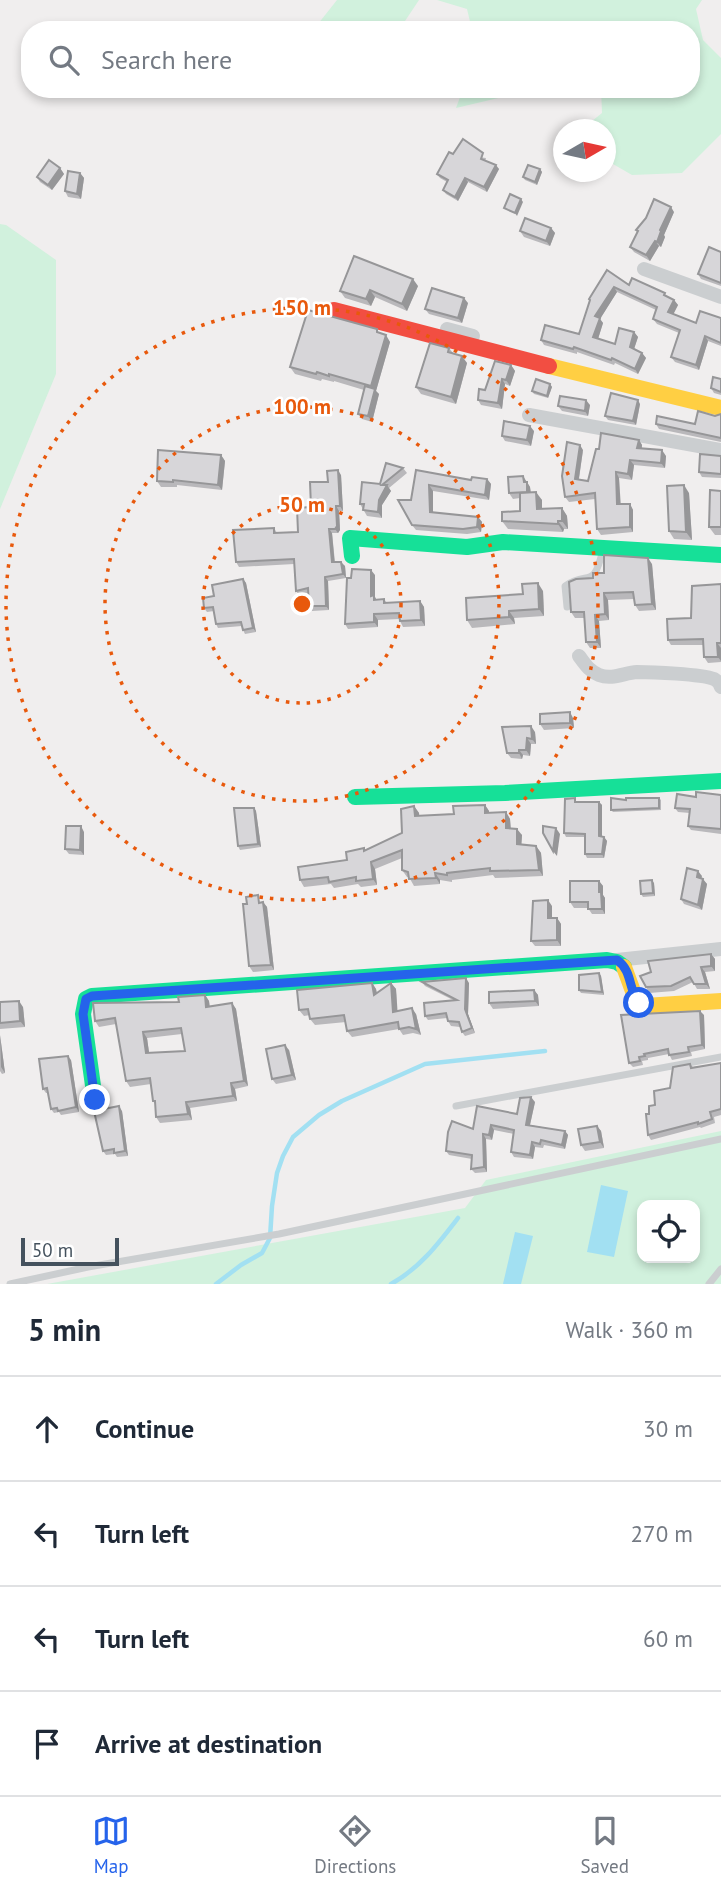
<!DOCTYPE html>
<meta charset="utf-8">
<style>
:root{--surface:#fff;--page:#f2f2f3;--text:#1f2937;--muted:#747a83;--line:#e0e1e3;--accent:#2563eb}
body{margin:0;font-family:"PT Sans",sans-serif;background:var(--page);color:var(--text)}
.controls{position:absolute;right:21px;bottom:21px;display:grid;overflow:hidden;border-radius:14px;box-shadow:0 4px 10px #0003}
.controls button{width:63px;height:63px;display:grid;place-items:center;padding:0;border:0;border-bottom:2px solid var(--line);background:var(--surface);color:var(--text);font:35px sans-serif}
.compass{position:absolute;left:553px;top:119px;width:63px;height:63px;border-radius:50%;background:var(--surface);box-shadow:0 4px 10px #0003;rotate:81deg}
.scale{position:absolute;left:21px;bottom:18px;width:98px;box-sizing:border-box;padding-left:7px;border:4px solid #44515d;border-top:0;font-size:19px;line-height:24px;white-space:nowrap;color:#44515d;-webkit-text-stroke:5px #fff;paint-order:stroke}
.stop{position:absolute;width:21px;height:21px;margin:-16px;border:5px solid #2563eb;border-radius:50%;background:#fff}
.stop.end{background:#2563eb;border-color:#fff;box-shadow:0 2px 7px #0008}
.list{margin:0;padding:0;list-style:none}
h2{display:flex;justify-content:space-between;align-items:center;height:91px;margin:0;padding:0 28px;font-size:30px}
h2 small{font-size:23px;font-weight:400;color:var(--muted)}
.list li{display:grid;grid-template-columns:46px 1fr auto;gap:21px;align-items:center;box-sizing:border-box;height:105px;padding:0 28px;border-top:2px solid var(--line)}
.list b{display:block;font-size:26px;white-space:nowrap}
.list em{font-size:23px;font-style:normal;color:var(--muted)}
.icon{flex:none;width:38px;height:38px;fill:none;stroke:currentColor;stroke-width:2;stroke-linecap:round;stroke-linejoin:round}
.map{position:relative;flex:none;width:721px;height:1284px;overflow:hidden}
.search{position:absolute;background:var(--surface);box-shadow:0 4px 10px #0003;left:21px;right:21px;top:21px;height:77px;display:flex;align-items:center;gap:18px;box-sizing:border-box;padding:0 24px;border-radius:28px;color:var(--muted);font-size:26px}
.sheet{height:511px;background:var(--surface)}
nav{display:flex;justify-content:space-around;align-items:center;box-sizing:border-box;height:98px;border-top:2px solid var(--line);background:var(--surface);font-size:19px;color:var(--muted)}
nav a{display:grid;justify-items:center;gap:4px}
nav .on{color:var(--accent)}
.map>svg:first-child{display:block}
.green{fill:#d1f1dd;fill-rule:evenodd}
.water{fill:#a2e0f2}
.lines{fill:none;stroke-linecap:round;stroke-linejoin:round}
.stream{stroke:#a2e0f2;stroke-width:4.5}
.lane{stroke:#cbced0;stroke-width:7}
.street{stroke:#cbced0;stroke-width:14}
.fast{stroke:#16e098;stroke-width:16}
.slow{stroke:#ffcf43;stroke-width:16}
.jam{stroke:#f24e42;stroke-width:16}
.wall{fill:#b9b8bb;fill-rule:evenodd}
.shaded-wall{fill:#969698}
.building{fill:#d7d6d9;stroke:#969698;stroke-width:2;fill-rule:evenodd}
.route{stroke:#2563eb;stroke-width:9}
.ring{fill:none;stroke:#e8590c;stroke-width:3.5;stroke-dasharray:3.5 7}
.centre{fill:#e8590c;stroke:#fff;stroke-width:3.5}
.ring-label{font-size:21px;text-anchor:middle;font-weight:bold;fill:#e8590c;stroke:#fff;stroke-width:5;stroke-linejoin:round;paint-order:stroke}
</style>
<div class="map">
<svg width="721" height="1284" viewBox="0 0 721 1284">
<rect width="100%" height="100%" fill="#f0eeee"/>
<g class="green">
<polygon points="337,0 419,0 399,30 321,30 318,24"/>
<polygon points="437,0 702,0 696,9 703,40 721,58 721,134 682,173 632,175 606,160 606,130 582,129 602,113 601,89 691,89 691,30 472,30 467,9"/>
<polygon points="463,89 521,89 520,93 456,108"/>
<polygon points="0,224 6,225 56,260 56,374 0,509"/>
<path d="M721,1131V1284H47L465,1208L486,1180ZM642,1205H695V1258H642Z"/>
</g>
<g class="water">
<polygon points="601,1185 628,1191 614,1257 587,1252"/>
<polygon points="515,1232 533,1236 521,1284 503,1284"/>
</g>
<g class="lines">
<g class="stream">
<polyline points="216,1284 241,1265 262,1253 270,1238 272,1206 277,1173 283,1156 293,1137 319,1115 342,1101 425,1064 545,1051"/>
<path d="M391,1284C420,1268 438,1244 458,1218"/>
</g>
<g class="lane">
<path d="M567,607L565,586C589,569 593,592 603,549"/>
<polyline points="456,1106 721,1057"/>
<polyline points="10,1284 88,1267 279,1234 721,1139"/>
<polyline points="709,1284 721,1269"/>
</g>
<g class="street">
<polyline points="644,269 721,297"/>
<polyline points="447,329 473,336"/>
<polyline points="529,415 721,450"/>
<path d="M579,656C585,664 589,671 599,675C612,680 624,673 637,672C652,672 701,674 714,679C719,682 719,683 721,687"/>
<polyline points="617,960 721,949"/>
</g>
<g class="fast">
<polyline points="352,556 350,538 467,547 503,542 721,555"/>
<polyline points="355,797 505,793 721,781"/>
<polyline points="95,1100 83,1014 86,999 92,996 607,960 617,962 624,967"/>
</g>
<g class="slow">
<polyline points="549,366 721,408"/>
<polyline points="624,967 634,994 645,1006 721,1001"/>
</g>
<polyline class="jam" points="334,310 549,366"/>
</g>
<g class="wall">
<polygon points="453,154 486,158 485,161 499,169 487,192 468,182 458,201 446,194 443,190 447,182 440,178 437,174"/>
<polygon points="60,168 64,174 52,190 40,182 37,177"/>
<polygon points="540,169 542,172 537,185 525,180 523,177"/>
<polygon points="80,173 84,178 81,199 68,197 65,191"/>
<polygon points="674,212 664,235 665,237 661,247 659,246 650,261 634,252 630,247 638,233 636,230"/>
<polygon points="551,228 555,233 550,246 524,237 520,231"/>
<polygon points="721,252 721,286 701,279 698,274"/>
<polygon points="607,270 629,285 668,297 674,300 678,305 673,314 696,323 721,318 721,346 708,341 699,370 675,362 671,357 679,333 657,324 653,319 656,310 617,292 600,319 603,323 598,339 615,344 634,332 638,337 634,349 642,353 646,358 638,374 615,363 614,365 577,352 577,354 544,345 541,340 579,334 590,301 589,299"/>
<polygon points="418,286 407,311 375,297 371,306 345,298 340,291"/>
<polygon points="468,303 462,323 429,314 425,309"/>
<polygon points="380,333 390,342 376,391 379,394 372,422 362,419 358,414 364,390 334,381 334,382 322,379 321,381 295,374 290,367"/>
<polygon points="449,348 453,353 467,363 456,404 421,394 416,387"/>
<polygon points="511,365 515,371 510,386 505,384 502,409 481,405 478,400 485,390"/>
<polygon points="721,379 721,395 714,393 711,388"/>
<polygon points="550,384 552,387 548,398 534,394 532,391"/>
<polygon points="640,404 636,425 608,420 605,416"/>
<polygon points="590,405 588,416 562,411 558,406"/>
<polygon points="721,414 721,442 659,429 656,424 695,424"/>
<polygon points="534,431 531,446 505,441 502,436"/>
<polygon points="639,440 642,445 642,448 666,456 665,468 634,465 632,480 619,478 620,504 630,504 633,510 633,532 601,535 597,529 595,499 569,502 565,497 583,450 579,479 588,481 599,449"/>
<polygon points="221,455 225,461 222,490 177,485 177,487 161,487 157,481"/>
<polygon points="721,456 721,478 702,477 699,472"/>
<polygon points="403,468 407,473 389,488 391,491 382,505 382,518 367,516 360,504 380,484"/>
<polygon points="416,470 471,480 487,479 491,484 489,500 433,491 433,513 478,517 482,522 481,532 467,534 416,530 412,525 411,500"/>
<polygon points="341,475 343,511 339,511 340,530 338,533 332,533 335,562 345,566 346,578 328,581 329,610 312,611 309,606 308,593 299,595 296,591 294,564 239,567 236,562 274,528 277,533 298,532 311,507 328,482"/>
<polygon points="527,482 530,487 531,492 542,500 542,508 562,508 567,516 568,529 564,529 563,532 508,529 502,521 520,511 520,498 513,499 509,493"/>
<polygon points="721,491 721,535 715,535 709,527"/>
<polygon points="689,493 692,540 674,539 669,531"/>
<polygon points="652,564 656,610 639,611 635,605 634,599 608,600 609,620 599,621 601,648 590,648 586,642 585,618 575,618 571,612 593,578 604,573"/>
<polygon points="375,575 375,597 376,599 384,599 387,603 420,601 424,607 425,626 403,627 399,619 378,620 378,627 348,629 345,624 351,578"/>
<polygon points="243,579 246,583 256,632 245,634 243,630 242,626 218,628 216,624 214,611 207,612 204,608 214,596"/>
<polygon points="721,584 721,662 708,663 704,657 703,645 671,645 668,640 691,618"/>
<polygon points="543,591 544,616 514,618 515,624 472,628 467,620 523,594"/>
<polygon points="573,718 574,728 544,730 540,724"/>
<polygon points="535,732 536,744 531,744 530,756 523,755 522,759 511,758 507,753"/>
<polygon points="721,795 721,834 691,830 688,826 690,813 678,812 675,808 696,797"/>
<polygon points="659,798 661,800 661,810 613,812 611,810 626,800"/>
<polygon points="577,802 599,802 602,805 602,837 604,837 607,841 604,858 587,858 585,854 585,837 566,837 564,833"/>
<polygon points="485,805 489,811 489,813 506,812 510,819 511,829 522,835 521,845 536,846 541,853 543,876 495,878 493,875 452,880 452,882 440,880 440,884 414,886 409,877 407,877 402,870 402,858 375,869 377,885 361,887 358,884 334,888 331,884 304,887 300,880 347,860 364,848 365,850 402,833 414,806 419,813 419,816 454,814"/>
<polygon points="254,808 256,811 261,847 240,850 238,846"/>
<polygon points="84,832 84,855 69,854 65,849"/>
<polygon points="702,876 701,878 707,884 702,910 684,904 681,899"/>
<polygon points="599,881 603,886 603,895 605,898 605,914 592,914 588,908 574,908 570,902"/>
<polygon points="654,883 655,896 643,897 641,894"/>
<polygon points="262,901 267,907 274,970 253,972 249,966"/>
<polygon points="552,906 552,918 557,918 561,924 561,946 535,946 531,941"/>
<polygon points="711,954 715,959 715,971 705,972 710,989 697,989 693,982 674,991 649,993 646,987"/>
<polygon points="599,973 601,976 604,995 581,993 579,990"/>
<polygon points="422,982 469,983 468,1014 475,1033 465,1036 462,1032 460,1027 451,1026 448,1021 447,1018 428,1020 425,1016 453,1000 425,986"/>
<polygon points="372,983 376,989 377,993 391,983 396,989 397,1011 416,1014 421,1035 413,1033 403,1035 399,1029 352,1037 347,1031 346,1022 315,1025 310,1019 310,1015 304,1016 299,1010"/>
<polygon points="534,990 538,995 539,1006 493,1009 489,1003"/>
<path d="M205,995L209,1001L210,1007L232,1003L236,1009L248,1086L235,1089L237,1101L190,1108L192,1120L160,1123L156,1117L155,1104L153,1101L151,1084L130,1087L126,1081L116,1024L99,1027L95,1021ZM182,1034L185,1051L149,1053L147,1038Z"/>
<polygon points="0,1002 23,1007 25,1027 0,1029"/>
<polygon points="704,1015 705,1049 691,1052 692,1056 672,1060 669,1054 648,1058 648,1060 642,1061 643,1065 633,1067 629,1063"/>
<polygon points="0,1035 5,1073 2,1074 0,1071"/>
<polygon points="289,1050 296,1080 276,1084 272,1079"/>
<polygon points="71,1060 79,1112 61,1115 59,1112 54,1113 51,1109 48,1093 46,1093 43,1089"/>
<polygon points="721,1063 721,1115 714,1117 715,1123 701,1128 700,1127 651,1140 648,1135 649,1114 690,1064 693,1067"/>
<polygon points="535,1102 530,1125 565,1131 568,1135 565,1149 544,1145 543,1148 535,1147 533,1159 514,1157 511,1152 514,1134 494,1130 492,1140 486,1139 487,1172 475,1173 471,1169 472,1159 449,1155 446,1151 473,1129 517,1114"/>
<polygon points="122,1111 128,1156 117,1157 115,1154 106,1155 103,1151"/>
<polygon points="597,1126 601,1131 604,1148 585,1151 581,1145"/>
</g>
<g class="shaded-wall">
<polygon points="496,165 499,169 487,192 484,187"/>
<polygon points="60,168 64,174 52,190 48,185"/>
<polygon points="540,169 542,172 537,185 535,182"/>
<polygon points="80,173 84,178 81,199 77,194"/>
<polygon points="465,178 468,182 458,201 455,197"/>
<polygon points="521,199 523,202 517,216 515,213"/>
<polygon points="671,207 674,212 664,235 665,237 661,247 657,242 660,230"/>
<polygon points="551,228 555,233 550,246 546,241"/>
<polygon points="655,241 659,246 650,261 646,255"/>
<polygon points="413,279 418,286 407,311 402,304"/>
<polygon points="614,287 617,292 600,319 603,323 597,342 593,337 595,316"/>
<polygon points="370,290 375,297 371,306 366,299"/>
<polygon points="464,298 468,303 462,323 458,318"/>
<polygon points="674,300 678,305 672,317 668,312"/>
<polygon points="634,332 638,337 633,352 630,347"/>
<polygon points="386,335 390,342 376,391 379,394 372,422 368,416 374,391 371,386"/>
<polygon points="705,336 708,341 699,370 696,365"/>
<polygon points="642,353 646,358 638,374 635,369"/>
<polygon points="462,356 467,363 456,404 451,397"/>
<polygon points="511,365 515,371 510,386 506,380"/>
<polygon points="502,379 505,384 502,409 498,403"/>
<polygon points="550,384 552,387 548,398 547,396"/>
<polygon points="586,400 590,405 588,416 585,411"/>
<polygon points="638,400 640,404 636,425 633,421"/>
<polygon points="530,426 534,431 531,446 527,440"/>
<polygon points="639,440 642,445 641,453 637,448"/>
<polygon points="580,445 583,450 578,484 575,479"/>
<polygon points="662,450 666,456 665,468 661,463"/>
<polygon points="221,455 225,461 222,490 218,485"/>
<polygon points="630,460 634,465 632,480 628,474"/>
<polygon points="338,470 341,475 343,511 340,506"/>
<polygon points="616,472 619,478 621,509 617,504"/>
<polygon points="523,476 530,487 531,498 527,492 524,482"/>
<polygon points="487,479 491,484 489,500 485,495"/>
<polygon points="387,485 391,491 382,505 382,518 378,512 379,500"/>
<polygon points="429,485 433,491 433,517 430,512"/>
<polygon points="684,485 689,493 692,540 686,532"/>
<polygon points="536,492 542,500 542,517 537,509"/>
<polygon points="630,504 633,510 633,532 630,527"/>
<polygon points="336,506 339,511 340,530 338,533 335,529"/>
<polygon points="562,508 567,516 568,529 562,521"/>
<polygon points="478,517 482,522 481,532 477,527"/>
<polygon points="558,521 564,529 563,532 558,524"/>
<polygon points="329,529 332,533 335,567 332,562"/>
<polygon points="648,558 652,564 656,610 652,604"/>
<polygon points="341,562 345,566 346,578 343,574"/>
<polygon points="371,570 375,575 375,597 377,601 378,605 371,596"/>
<polygon points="325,577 328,581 329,610 326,606"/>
<polygon points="243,579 246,583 256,632 253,628"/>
<polygon points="538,583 543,591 544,616 539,609"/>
<polygon points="604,593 608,600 609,620 605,614"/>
<polygon points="420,601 424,607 425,626 421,620"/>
<polygon points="509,611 514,618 515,624 509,617"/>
<polygon points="374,614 378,620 378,627 374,622"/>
<polygon points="595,615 599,621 601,648 597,642"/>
<polygon points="717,643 721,648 721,661 718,657"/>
<polygon points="570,712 573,718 574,728 570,723"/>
<polygon points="531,726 535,732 536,744 532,739"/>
<polygon points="527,738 531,744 530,756 526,750"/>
<polygon points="519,750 523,755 522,759 519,753"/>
<polygon points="599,802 602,805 602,840 599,836"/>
<polygon points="485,805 489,811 489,820 485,813"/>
<polygon points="414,806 419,813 420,823 415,816"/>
<polygon points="254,808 256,811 261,847 258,844"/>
<polygon points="506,812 510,819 511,835 506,828"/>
<polygon points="81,826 84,832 84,855 80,850"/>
<polygon points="556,828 560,834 557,856 553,851"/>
<polygon points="517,829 522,835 521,851 517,844"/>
<polygon points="604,837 607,841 604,858 602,854"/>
<polygon points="536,846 541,853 543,876 539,870"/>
<polygon points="371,862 375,869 377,885 373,879"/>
<polygon points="698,871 702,876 700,882 697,877"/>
<polygon points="435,873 440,880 440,884 436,878"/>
<polygon points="703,879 707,884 702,910 698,905"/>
<polygon points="652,880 654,883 655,896 653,893"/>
<polygon points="599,881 603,886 603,895 605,898 605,914 602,909"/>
<polygon points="548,900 552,906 552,924 548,918"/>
<polygon points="263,902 267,907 274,970 271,965"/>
<polygon points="557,918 561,924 561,946 557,940"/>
<polygon points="711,954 715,959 715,971 711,966"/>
<polygon points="701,967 705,972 710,989 706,984"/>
<polygon points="599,973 601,976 604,995 602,992"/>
<polygon points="466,978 469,983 468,1014 475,1033 472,1028 465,1009"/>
<polygon points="372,983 376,989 378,1001 374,995"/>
<polygon points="391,983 396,989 398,1018 393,1012"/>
<polygon points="534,990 538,995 539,1006 535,1001"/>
<polygon points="205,995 209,1001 210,1013 206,1007"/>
<polygon points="19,1001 23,1007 25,1027 20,1021"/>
<polygon points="232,1003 236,1009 248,1086 244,1081"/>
<polygon points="412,1008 416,1014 421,1035 416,1029"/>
<polygon points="700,1011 704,1015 705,1049 702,1045"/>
<polygon points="143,1032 147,1038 150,1059 146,1053"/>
<polygon points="0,1035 5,1073 1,1067"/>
<polygon points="285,1045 289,1050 296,1080 292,1075"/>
<polygon points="68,1056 71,1060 79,1112 76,1107"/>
<polygon points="231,1083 235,1089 237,1101 233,1096"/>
<polygon points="531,1097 535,1102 529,1129 526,1125"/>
<polygon points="186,1102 190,1108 192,1120 188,1114"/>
<polygon points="119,1106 122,1111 128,1156 125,1151"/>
<polygon points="491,1125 494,1130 492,1140 489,1135"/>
<polygon points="597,1126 601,1131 604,1148 600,1142"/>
<polygon points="565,1131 568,1135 565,1149 562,1145"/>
<polygon points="483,1134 486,1139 487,1172 484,1167"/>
<polygon points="532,1142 535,1147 533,1159 530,1155"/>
</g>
<g class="building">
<polygon points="463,139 483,153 481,159 496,165 484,187 465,178 455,197 443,190 448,180 437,174 449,152 453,154"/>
<polygon points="49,160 60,168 48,185 37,177"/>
<polygon points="528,165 540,169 535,182 523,177"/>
<polygon points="68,171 80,173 77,194 65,191"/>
<polygon points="510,194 521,199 515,213 504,208"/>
<polygon points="654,199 671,207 660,230 661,231 657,242 655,241 646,255 630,247 638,231 636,230 646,218"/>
<polygon points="525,218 551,228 546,241 520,231"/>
<polygon points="709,247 721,252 721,283 698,274"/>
<polygon points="354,256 413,279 402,304 370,290 366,299 340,291"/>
<polygon points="607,270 629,285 632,278 665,293 664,295 674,300 668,312 696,323 700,311 721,318 721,343 705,336 696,365 671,357 680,330 653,319 657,307 614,287 595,316 600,318 593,337 615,344 619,328 634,332 630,347 642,353 635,369 612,358 611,360 574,347 573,349 541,340 545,325 579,334 590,300 589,299"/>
<polygon points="432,288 464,298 458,318 425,309"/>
<polygon points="308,310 377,329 377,332 386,335 371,386 329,374 329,376 317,372 316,374 290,367"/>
<polygon points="430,343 449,348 448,352 462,356 451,397 416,387"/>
<polygon points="495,361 511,365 506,380 502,379 498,403 478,400 479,389 485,390"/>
<polygon points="713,377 721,379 721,392 711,388"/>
<polygon points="536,379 550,384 547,396 532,391"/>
<polygon points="365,386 375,389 368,416 358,414"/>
<polygon points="611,393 638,400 633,421 605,416"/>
<polygon points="560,396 586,400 585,411 558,406"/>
<polygon points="698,411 715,416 721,414 721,438 656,424 657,416 695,424"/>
<polygon points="504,421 530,426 527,440 502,436"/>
<polygon points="601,433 639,440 637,448 662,450 661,463 630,460 628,474 616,472 617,504 630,504 630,527 597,529 595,493 565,497 562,476 567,442 580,445 575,479 588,481 596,449 599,449"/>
<polygon points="158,450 221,455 218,485 173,480 173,482 157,481"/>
<polygon points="700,454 721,456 721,474 699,472"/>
<polygon points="386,463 403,468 382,485 387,485 379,500 378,512 363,510 364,504 360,504 362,482 380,484"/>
<polygon points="338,470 340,506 336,506 337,526 335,529 329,529 332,562 341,562 343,574 325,577 326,606 309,606 308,588 296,591 294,559 236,562 233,530 274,528 274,533 298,532 297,508 311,507 310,482 328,482 327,471"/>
<polygon points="416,470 471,480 472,477 487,479 485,495 429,485 430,512 478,517 477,527 463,529 412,525 398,500 411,500"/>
<polygon points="523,476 524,482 527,482 527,492 509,493 508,477"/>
<polygon points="684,485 686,532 669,531 667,486"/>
<polygon points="710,490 721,491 721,527 709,527"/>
<polygon points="536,492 537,509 562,508 562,521 558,521 558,524 502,521 502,512 520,511 520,493"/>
<polygon points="604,555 648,558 652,604 635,605 633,592 604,593 605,614 595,615 597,642 586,642 584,612 571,612 569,582 576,579 593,578 593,573 604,573"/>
<polygon points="352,569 371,570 371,596 374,595 374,600 384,599 384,603 420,601 421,620 400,621 399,613 374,614 374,622 345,624 347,578 351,578"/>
<polygon points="243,579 253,628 243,630 241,622 216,624 213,607 204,608 203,598 214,596 212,585"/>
<polygon points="538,583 539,609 509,611 509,617 467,620 466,598 523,594 522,584"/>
<polygon points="721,584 721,643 717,643 718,657 704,657 703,639 668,640 667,619 691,618 692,586"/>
<polygon points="570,712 570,723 540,724 540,714"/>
<polygon points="531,726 532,739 527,738 526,750 519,750 519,753 507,753 502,727"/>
<polygon points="696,792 721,795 721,829 688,826 690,809 675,808 677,794 696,797"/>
<polygon points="575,798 575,802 599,802 599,836 604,837 602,854 585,854 585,834 564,833 565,799"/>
<polygon points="611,798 626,800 626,798 659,798 659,808 611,810"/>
<polygon points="485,805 485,813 506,812 506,828 517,829 517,844 536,846 539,870 490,871 490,868 447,873 447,875 435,873 436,878 409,879 408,872 402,870 402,850 371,862 373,879 356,881 356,877 329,882 328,877 300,880 298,867 347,860 346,852 364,848 364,851 402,833 401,809 414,806 415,816 454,814 453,806"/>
<polygon points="234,808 254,808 258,844 238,846"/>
<polygon points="66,826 81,826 80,850 65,849"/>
<polygon points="543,826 556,828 553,851 543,833"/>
<polygon points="687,868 698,871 697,877 703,879 698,905 681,899"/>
<polygon points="652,880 653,893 641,894 640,881"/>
<polygon points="570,881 599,881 599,892 601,892 602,909 588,909 588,902 570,902"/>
<polygon points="258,895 259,903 263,902 271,965 249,966 243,904 247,904 246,897"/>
<polygon points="548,900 548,918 557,918 557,940 531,941 533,901"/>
<polygon points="711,954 711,966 701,967 706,984 694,984 690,977 671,986 646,987 640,976 651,972 648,961"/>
<polygon points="599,973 602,992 579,990 579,975"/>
<polygon points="466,978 465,1009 472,1028 462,1032 459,1022 448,1021 446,1013 425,1016 424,1003 457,1000 422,982"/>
<polygon points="372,983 374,995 391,983 393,1012 412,1008 416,1029 409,1027 399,1029 398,1022 347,1031 344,1015 310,1019 308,1009 299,1010 297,990"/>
<polygon points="534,990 535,1001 489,1003 489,992"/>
<path d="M205,995L206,1007L232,1003L244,1081L231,1083L233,1096L186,1102L188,1114L156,1117L155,1101H153L150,1078L126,1081L115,1018L95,1021L93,1003L179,1002L178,997ZM181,1028L185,1051L146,1053L143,1032Z"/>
<polygon points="19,1001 20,1021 0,1023 0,1002"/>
<polygon points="700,1011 702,1045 688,1047 689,1052 669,1055 668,1049 644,1054 645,1056 639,1057 640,1061 629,1063 621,1015"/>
<polygon points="285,1045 292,1075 272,1079 266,1049"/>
<polygon points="68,1056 76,1107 58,1111 57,1108 51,1109 47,1088 43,1089 39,1059"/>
<polygon points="721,1063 721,1109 710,1112 712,1119 698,1124 698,1122 648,1135 646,1114 649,1114 649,1106 655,1105 654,1091 670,1088 673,1067 690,1064 691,1068"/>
<polygon points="531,1097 526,1125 565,1131 562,1145 541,1140 540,1144 532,1142 530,1155 511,1152 514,1130 491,1125 489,1135 483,1134 484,1167 471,1169 472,1155 446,1151 448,1132 452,1121 473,1129 477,1106 517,1114 520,1098"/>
<polygon points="119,1106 125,1151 114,1153 114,1149 103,1151 94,1111"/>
<polygon points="597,1126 600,1142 581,1145 578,1129"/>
</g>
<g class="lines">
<path class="route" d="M95,1100L83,1014L86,999L92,996L617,960C633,971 628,990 639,1003"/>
</g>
<g class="ring">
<circle cx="302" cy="604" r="99"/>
<circle cx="302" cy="604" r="197"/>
<circle cx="302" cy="604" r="296"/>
</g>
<circle cx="302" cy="604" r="10" class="centre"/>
<g class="ring-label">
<text x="302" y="315">150 m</text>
<text x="302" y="414">100 m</text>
<text x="302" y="512">50 m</text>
</g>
</svg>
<div class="controls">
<button><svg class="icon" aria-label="locate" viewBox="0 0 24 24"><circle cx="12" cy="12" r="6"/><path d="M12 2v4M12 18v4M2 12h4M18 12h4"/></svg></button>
</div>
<svg class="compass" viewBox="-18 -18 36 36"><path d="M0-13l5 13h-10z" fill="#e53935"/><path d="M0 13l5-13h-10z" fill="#747a83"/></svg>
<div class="scale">50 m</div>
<div class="stop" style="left:639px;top:1003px"></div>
<div class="stop end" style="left:95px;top:1100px"></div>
<div class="search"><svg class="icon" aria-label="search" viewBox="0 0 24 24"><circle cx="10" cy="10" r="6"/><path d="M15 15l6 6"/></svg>Search here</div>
</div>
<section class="sheet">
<h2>5 min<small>Walk · 360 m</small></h2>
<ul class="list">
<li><svg class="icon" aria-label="ahead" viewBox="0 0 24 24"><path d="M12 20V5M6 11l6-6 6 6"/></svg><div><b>Continue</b></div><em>30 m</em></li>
<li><svg class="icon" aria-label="left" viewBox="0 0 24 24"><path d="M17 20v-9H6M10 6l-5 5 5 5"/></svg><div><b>Turn left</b></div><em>270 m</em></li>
<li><svg class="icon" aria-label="left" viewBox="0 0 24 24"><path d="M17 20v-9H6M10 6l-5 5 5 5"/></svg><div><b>Turn left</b></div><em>60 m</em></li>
<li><svg class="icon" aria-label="arrive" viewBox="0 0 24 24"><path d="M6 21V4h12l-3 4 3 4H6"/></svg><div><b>Arrive at destination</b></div></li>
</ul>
</section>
<nav>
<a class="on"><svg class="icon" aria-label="map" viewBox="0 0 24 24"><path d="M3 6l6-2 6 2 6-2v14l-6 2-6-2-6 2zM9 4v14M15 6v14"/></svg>Map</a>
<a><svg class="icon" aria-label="directions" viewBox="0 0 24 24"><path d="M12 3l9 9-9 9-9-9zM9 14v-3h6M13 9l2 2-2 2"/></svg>Directions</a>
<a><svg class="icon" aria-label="saved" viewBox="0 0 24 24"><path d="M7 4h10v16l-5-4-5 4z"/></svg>Saved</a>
</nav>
